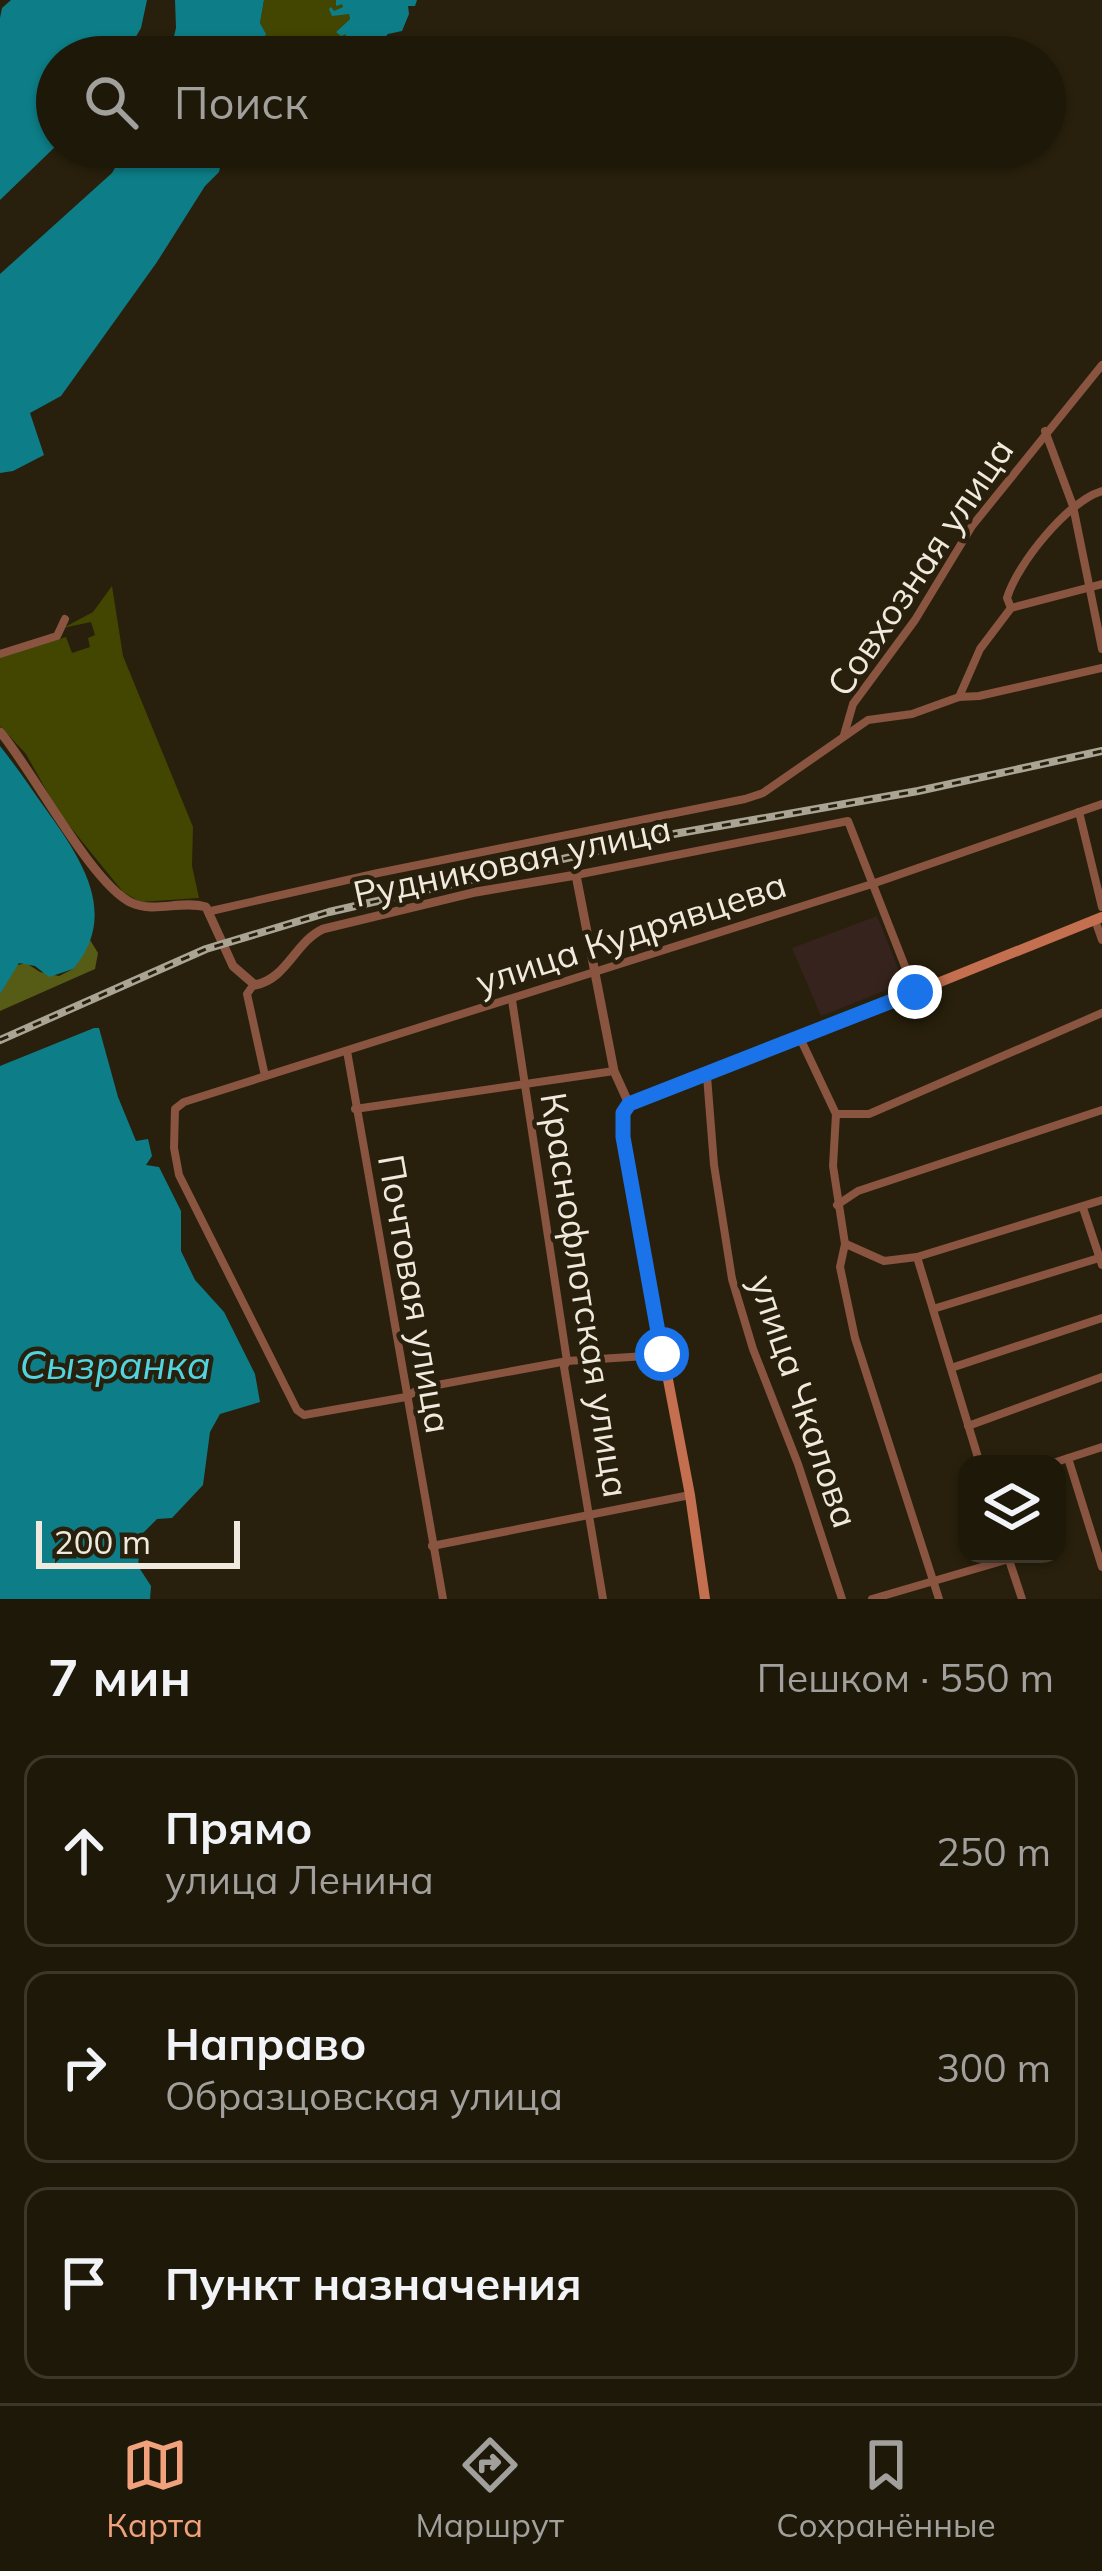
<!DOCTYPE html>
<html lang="ru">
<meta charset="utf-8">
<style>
:root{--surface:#1e1809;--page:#262112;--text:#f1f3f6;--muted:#a1a09c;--line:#3c372a;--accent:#f1a17c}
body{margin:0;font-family:Mulish,sans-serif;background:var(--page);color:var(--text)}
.controls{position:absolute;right:36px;bottom:36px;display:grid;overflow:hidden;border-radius:24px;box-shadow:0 3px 9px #0004}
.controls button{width:108px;height:108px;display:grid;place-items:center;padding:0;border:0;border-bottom:3px solid var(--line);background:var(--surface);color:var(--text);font:60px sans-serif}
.scale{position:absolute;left:36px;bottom:30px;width:204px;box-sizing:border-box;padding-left:12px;border:6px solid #efeadd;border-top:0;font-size:33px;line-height:42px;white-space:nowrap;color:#efeadd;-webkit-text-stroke:9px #28200c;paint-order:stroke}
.stop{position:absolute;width:36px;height:36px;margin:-27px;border:9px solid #1a73e8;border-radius:50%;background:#fff}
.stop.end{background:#1a73e8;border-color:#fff;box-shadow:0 3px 12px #0008}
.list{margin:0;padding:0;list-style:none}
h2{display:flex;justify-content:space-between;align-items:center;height:156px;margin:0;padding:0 48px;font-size:51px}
h2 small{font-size:39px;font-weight:400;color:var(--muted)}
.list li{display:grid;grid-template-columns:78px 1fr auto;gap:36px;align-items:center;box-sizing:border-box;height:192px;margin:0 24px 24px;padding:0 24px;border:3px solid var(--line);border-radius:24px}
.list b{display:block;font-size:45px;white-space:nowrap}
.list p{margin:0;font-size:39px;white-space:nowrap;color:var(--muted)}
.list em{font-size:39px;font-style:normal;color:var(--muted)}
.icon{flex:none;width:66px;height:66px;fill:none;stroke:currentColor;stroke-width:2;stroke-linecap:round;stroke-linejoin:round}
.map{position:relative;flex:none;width:1102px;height:1599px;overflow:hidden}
.search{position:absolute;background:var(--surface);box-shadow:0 3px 9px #0004;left:36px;right:36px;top:36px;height:132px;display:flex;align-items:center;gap:30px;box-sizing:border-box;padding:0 42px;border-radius:66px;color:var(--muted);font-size:45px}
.sheet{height:804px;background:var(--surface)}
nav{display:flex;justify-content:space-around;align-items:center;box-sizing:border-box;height:168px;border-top:3px solid var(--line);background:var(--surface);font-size:33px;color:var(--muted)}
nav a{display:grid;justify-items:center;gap:6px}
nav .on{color:var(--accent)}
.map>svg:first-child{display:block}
.education{fill:#36231e}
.green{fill:#424600}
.forest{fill:#565b15}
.water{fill:#0d7e87}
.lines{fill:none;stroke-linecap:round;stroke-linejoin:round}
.minor{stroke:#895440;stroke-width:8}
.tertiary{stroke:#895440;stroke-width:9}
.secondary{stroke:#c46f4f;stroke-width:10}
.rail-casing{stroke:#aaa495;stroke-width:8}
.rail{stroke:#28200c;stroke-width:3;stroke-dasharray:9;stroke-linecap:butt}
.route{stroke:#1a73e8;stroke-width:15}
.labels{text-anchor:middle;stroke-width:9;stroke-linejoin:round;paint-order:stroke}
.street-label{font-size:36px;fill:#efeadd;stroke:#28200c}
.water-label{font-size:39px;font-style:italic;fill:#51d4e0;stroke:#28200c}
</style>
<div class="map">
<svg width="1102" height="1599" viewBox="0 0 1102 1599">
<rect width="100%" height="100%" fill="#28200c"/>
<polygon class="education" points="877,916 904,983 821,1016 792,948"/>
<g class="green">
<polygon points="264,0 336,0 336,5 342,3 348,8 340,8 338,13 349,14 350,19 336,32 346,34 345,41 334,47 333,54 267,57 261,51 266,35 260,23"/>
<polygon points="112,586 123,656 193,827 192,866 199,898 140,902 123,892 59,813 26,754 0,726 0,657 66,637 72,653 90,647 88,638 95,635 91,622 63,628 93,612"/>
</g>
<polygon class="forest" points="90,940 98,953 95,969 0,1011 0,994 14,966 26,963 40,972 59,976 73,969"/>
<g class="water">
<polygon points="11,0 147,0 141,28 124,57 57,57 57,145 0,200 0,18 2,8"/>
<polygon points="175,0 264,0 260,23 266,34 261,51 267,57 169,57 176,28"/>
<polygon points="336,0 417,0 415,6 408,6 409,14 402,31 388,34 366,57 306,57 332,54 339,42 345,41 346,34 341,36 336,32 350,19 349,14 332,16 329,9 331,7 334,11 343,7 342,4 336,6"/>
<polygon points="127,147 225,147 219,172 205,186 157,262 61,396 30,413 44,455 13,471 0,473 0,274 112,173"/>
<path d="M0,746C16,766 30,787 45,808C79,856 121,913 73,969L49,977L35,966L19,963L0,994Z"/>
<polygon points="94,1028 99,1028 118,1097 136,1141 148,1139 152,1156 146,1165 159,1167 181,1211 181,1251 195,1280 224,1312 255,1374 260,1402 220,1414 210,1432 203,1485 172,1518 157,1519 141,1535 138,1566 151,1586 150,1599 0,1599 0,1066"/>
</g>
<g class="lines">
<g class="minor">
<polyline points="1045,431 1073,506 1102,649"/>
<path d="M1011,608L1007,598C1017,564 1068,501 1102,491"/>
<polyline points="0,654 57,636 65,619"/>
<polyline points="959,697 980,649 1011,608 1102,584"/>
<polyline points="844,735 853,704 915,620 972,526 1102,365"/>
<polyline points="1079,812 1102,907"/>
<polyline points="576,875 848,821 915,992"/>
<polyline points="211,911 378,873 745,799 763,793 868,720 912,714 959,697 979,696 1102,668"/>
<polyline points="1095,920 1102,940"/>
<polyline points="254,984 247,994 265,1076"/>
<polyline points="512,1000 567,1361 564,1367 603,1599"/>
<polyline points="800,1038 836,1114 833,1166 845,1244 840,1267 855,1338 939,1599"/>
<polyline points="347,1051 443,1599"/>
<polyline points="707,1076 714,1165 732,1279 753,1349 798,1464 842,1599"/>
<polyline points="355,1109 614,1071"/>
<polyline points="836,1114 869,1114 1102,1013"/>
<polyline points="837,1205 858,1191 1102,1110"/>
<polyline points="1083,1208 1102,1265"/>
<polyline points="846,1244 884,1261 917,1257 1102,1200"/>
<polyline points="917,1257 980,1464"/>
<polyline points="933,1309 1102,1257"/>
<polyline points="662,1355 567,1361 421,1388 406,1397 304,1415 297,1410 179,1175 174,1148 175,1109 184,1102 872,884 1102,804"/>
<polyline points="951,1368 1102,1318"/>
<polyline points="968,1426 1102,1377"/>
<polyline points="1068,1458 1102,1567"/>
<polyline points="1050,1464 1102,1447"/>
<polyline points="432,1546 690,1495"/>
<polyline points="1007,1554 1022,1599"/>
<polyline points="872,1599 1009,1559"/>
</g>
<path class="tertiary" d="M0,732C32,769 92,885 132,903C155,913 182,900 206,907L233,966L255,985C287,979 295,942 323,929L476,892L576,875L614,1071L629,1104"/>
<polyline class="secondary" points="705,1599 690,1495 625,1154 623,1113 637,1099 726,1068 1102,917"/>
<g class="rail-casing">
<polyline id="rail" points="0,1040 206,949 329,912 668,835 918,791 1102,751"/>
</g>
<use href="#rail" class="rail"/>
</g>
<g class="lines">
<polyline class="route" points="662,1354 623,1137 623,1113 629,1104 915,992"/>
</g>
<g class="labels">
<g class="street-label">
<text transform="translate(920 567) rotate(-56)" y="13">Совхозная улица</text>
<text transform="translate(512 861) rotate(-12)" y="13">Рудниковая улица</text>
<text transform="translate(631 933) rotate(-18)" y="13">улица Кудрявцева</text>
<text transform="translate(415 1294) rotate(80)" y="13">Почтовая улица</text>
<text transform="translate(585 1295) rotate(81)" y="13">Краснофлотская улица</text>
<text transform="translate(804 1401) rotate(71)" y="13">улица Чкалова</text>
</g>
<g class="water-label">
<text x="115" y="1379">Сызранка</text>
</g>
</g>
</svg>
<div class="controls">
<button><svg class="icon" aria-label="layers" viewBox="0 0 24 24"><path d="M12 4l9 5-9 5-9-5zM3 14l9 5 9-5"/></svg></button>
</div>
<div class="scale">200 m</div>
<div class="stop" style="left:662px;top:1354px"></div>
<div class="stop end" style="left:915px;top:992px"></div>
<div class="search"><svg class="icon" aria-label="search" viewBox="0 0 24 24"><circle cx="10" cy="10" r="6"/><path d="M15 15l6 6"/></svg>Поиск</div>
</div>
<section class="sheet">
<h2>7 мин<small>Пешком · 550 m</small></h2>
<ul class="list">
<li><svg class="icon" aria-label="ahead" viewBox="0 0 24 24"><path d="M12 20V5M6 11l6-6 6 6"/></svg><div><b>Прямо</b><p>улица Ленина</p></div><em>250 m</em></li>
<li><svg class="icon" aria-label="right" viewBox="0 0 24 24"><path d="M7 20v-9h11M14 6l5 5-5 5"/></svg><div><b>Направо</b><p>Образцовская улица</p></div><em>300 m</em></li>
<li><svg class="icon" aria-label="arrive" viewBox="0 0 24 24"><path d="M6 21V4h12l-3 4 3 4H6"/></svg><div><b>Пункт назначения</b></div></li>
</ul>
</section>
<nav>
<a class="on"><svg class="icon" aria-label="map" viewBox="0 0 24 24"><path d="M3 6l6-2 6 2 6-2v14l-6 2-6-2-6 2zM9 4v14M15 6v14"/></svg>Карта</a>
<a><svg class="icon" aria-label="directions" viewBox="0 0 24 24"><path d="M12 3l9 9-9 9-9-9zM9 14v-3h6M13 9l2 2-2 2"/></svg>Маршрут</a>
<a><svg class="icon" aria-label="saved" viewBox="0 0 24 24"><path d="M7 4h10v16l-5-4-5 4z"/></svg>Сохранённые</a>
</nav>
